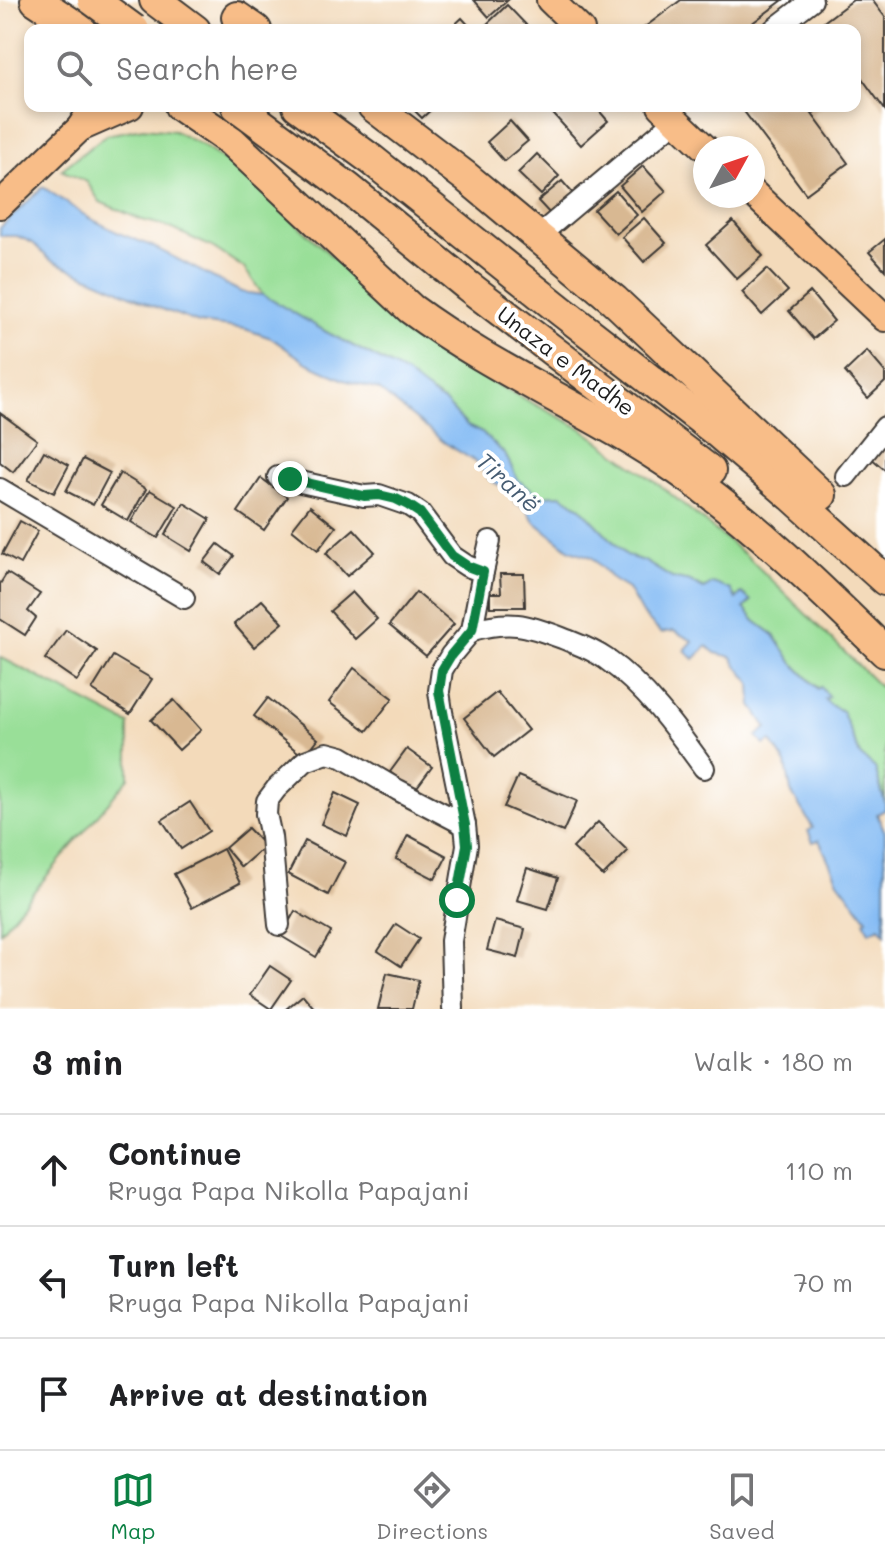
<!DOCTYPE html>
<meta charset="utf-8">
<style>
:root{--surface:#fff;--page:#f6f6f6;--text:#202124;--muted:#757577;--line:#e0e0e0;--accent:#0b8043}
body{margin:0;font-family:Mali,sans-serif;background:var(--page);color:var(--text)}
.compass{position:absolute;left:693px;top:136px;width:72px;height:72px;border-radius:50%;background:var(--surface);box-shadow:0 4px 12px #0003;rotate:50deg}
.stop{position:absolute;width:24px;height:24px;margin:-18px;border:6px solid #0b8043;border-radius:50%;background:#fff}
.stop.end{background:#0b8043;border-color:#fff;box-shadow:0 2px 8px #0008}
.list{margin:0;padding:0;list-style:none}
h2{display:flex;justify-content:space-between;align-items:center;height:104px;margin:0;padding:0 32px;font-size:34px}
h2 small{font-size:26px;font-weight:400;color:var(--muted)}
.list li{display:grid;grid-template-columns:52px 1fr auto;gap:24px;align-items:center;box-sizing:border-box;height:112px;padding:0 32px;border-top:2px solid var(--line)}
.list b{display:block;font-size:30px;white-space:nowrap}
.list p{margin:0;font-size:26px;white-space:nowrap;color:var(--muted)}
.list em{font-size:26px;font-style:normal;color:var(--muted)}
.icon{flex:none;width:44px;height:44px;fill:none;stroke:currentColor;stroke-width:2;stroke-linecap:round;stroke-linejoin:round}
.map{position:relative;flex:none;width:885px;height:1009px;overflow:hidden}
.search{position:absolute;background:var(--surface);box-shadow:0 4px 12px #0003;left:24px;right:24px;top:24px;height:88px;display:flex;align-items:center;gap:20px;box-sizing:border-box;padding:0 28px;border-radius:16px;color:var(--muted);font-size:30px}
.sheet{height:440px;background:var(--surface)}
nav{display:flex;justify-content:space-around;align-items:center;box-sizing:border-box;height:112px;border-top:2px solid var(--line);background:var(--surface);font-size:22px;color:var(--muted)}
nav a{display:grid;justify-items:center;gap:4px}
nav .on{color:var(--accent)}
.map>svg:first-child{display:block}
.green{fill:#99df98;stroke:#5a7e5a;stroke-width:2}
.water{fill:#84bbf4;stroke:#506c88;stroke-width:2}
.building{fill:#d8b892}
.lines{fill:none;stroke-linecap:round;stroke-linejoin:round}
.minor-casing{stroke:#3c3834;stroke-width:24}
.major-casing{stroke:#3c3834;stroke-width:30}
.highway-casing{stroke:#3c3834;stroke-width:34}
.minor{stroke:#fff;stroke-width:20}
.major{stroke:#f8bd88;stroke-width:26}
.highway{stroke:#f8bd88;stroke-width:30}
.highway-bridge-casing{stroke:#3c3834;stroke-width:34;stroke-linecap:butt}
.highway-bridge{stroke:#f8bd88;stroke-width:30}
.route{stroke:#0b8043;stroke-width:10}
.labels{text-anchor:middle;stroke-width:8;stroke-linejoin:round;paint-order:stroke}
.street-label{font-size:22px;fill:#1c1c1c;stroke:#fff}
.water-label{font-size:24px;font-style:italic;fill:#465c72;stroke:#fff}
</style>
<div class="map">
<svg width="885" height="1009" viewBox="0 0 885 1009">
<rect width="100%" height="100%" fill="#fff"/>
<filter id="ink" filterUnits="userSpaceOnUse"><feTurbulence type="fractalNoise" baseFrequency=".0125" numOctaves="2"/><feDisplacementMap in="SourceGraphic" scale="16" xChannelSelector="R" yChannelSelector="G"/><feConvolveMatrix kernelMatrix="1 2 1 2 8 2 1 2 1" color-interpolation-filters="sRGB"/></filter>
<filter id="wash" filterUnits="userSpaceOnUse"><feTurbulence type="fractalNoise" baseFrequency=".006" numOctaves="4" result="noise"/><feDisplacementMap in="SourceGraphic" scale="32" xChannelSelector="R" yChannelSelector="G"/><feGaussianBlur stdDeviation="1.8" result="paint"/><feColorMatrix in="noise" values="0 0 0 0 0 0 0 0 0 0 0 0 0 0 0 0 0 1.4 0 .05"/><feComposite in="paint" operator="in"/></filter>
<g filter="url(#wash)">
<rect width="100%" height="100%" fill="#f3daba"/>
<g class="green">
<polygon points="143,128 174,131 200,144 238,170 360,282 425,339 482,377 581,428 662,487 749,558 885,692 885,803 875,768 860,755 842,711 830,705 825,699 828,697 821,687 819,689 792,662 774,635 755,621 744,608 751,601 742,593 735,599 705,589 690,582 672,578 644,561 627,556 580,507 561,495 541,496 518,480 505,454 482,433 467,426 446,403 389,364 330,334 263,295 244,268 212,247 166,226 142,220 100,202 87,182 61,170 106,135"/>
<polygon points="0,657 129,724 129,778 0,932"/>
</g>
<polygon class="water" points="43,187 89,218 121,234 152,246 241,292 263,295 330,334 405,373 437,398 446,403 467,426 482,433 505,454 518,480 541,496 561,495 580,507 627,556 644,561 672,578 690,582 704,589 713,583 731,590 736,599 742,593 751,601 744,608 755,621 774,635 792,662 818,689 821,687 829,697 825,699 830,705 842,711 860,755 875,768 885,803 885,810 877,814 885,832 885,933 880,927 869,932 864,921 867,919 838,881 819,840 813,842 808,831 813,828 791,792 786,764 771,741 764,745 757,736 767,728 752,706 751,683 736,665 732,657 715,653 707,646 694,659 685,650 693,641 674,631 661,633 642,614 628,589 613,580 592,557 570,550 536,523 525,508 516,503 508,490 490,480 476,462 445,443 379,390 344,380 307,363 271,338 245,329 199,323 151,305 115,288 50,260 33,243 17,236 0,236 0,228"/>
<g id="blocks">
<g class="building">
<polygon points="474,0 508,0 489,17"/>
<polygon points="681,0 783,0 743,30 641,30"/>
<polygon points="853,0 872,0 885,17 885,110 861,77 855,82 855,30 813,30"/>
<polygon points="507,5 531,30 486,30 484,27"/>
<polygon points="462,18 473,30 449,30"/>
<polygon points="410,106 435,106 422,118"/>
<polygon points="546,106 595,106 608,121 581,145"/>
<polygon points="740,106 823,106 812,114 848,163 806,194"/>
<polygon points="510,121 528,141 504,161 487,142"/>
<polygon points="537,154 559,176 541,195 518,173"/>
<polygon points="643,166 666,191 642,212 620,186"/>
<polygon points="562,181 576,197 553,217 538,201"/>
<polygon points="616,191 637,215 616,234 594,210"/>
<polygon points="644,218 666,243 644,262 622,237"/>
<polygon points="733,221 763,256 737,279 706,245"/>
<polygon points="885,239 885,270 869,252"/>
<polygon points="767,269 788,291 762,315 742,292"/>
<polygon points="810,292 834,321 813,339 789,311"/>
<polygon points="867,351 885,372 885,382 868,398 845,372"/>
<polygon points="0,413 37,440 13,472 0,462"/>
<polygon points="885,442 885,470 870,457"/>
<polygon points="44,451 69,465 54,493 28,480"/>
<polygon points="83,459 110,473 93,505 66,491"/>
<polygon points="120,473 146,489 128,521 101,505"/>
<polygon points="261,478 287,497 264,530 238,512"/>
<polygon points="150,490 177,506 158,538 131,522"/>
<polygon points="184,503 210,519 191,551 165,535"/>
<polygon points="310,506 336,527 318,550 292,529"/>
<polygon points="20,521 38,531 20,564 2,554"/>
<polygon points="354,529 375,552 347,576 326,553"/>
<polygon points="218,544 234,556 220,574 204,562"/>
<polygon points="7,573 40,594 28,611 36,618 25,635 0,619 0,584"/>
<polygon points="500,574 524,574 525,607 490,607 490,593 501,593"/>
<polygon points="352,592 377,619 355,639 330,611"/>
<polygon points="416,592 454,624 426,656 389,625"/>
<polygon points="262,600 283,623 254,647 234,624"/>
<polygon points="66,630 97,651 77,681 45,659"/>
<polygon points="113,656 152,679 130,714 92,690"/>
<polygon points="354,668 393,698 367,731 329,702"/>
<polygon points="497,692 528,730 494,757 464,718"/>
<polygon points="268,698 318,739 304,757 254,716"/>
<polygon points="174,700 201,730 179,750 151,720"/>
<polygon points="407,749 432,767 414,791 390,772"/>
<polygon points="518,776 577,801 563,832 504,807"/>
<polygon points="335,793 360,805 347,836 321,824"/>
<polygon points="190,802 209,831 181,849 162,820"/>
<polygon points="598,822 628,851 603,876 573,848"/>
<polygon points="248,828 265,846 241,867 225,848"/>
<polygon points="408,835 447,856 435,879 396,859"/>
<polygon points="305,841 345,862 328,895 288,874"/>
<polygon points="223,849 240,883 192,908 174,874"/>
<polygon points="527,868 558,878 548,909 517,900"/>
<polygon points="295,911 331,932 316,957 281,936"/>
<polygon points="495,921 525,929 518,958 487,950"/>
<polygon points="396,924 419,939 401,966 378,951"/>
<polygon points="270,966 291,980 271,1009 250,995"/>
<polygon points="387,973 419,980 412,1009 378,1009"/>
<polygon points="303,995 315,1009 286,1009"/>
</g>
</g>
</g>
<g filter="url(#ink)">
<use href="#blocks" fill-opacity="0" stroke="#3c3834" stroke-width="2"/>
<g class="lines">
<g class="minor-casing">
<g id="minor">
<polyline points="773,30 812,0"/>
<polyline points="550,226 676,120"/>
<polyline points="846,476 885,427"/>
<polyline points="278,477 364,496 379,495 408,505 420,513 452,556 467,566 483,572 472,630 451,655 442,670 439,691 442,712 465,825 467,845 451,941 453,1009"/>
<polyline points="0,489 184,598"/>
<polyline points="483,572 490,541"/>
<path d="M472,630C510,620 525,624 562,638C577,644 592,649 606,659C646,687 676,729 704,768"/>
<polyline points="279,925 271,837 266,814 267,801 276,789 305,761 327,753 342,757 398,790 465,825"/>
</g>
</g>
<g class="major-casing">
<g id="major">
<polyline points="550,0 581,30"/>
<polyline points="661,106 705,148"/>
<polyline points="80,128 130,106"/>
<polyline points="753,193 885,318"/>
<polyline points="0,205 80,128 94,106"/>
</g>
</g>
<g class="highway-casing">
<g id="highway">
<polyline points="36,0 81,30"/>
<polyline points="155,0 195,30"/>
<polyline points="237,17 256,30"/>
<path d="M180,106L231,141L411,309C495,371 592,411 678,470C753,522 820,588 885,652"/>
<polyline points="237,106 348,188 468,286 710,471"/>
<polyline points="298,106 372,160 560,310 717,432 792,496 885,580"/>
<polyline points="373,106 466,177 614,300 821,495"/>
</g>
</g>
<use href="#minor" class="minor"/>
<use href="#major" class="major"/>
<use href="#highway" class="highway"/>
<g class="highway-bridge-casing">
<polyline id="highway-bridge" points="93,0 134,30"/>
</g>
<use href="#highway-bridge" class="highway-bridge"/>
</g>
</g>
<g class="lines" filter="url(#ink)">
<polyline class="route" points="290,479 364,496 379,495 396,499 408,505 420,513 452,556 467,566 483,572 472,630 451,655 442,670 439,691 465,825 467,845 457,900"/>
</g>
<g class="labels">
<g class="street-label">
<text transform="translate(566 361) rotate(37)" y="8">Unaza e Madhe</text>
</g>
<g class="water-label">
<text transform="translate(508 483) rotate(42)" y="8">Tiranë</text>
</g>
</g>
</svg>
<svg class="compass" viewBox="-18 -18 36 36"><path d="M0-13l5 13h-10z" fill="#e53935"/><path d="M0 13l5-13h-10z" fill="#757577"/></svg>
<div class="stop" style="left:457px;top:900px"></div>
<div class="stop end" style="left:290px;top:479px"></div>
<div class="search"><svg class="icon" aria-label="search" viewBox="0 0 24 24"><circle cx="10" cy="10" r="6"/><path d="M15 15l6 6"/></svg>Search here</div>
</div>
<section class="sheet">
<h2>3 min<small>Walk · 180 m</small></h2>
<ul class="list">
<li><svg class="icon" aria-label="ahead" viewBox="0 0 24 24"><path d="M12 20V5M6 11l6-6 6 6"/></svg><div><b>Continue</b><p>Rruga Papa Nikolla Papajani</p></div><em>110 m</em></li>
<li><svg class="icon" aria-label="left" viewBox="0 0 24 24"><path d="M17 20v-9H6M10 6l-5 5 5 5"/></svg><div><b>Turn left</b><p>Rruga Papa Nikolla Papajani</p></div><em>70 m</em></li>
<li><svg class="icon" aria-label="arrive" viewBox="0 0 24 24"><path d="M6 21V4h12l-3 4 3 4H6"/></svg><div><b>Arrive at destination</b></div></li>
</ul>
</section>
<nav>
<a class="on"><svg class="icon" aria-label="map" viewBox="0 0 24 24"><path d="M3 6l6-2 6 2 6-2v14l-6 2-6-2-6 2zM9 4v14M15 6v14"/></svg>Map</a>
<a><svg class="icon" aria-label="directions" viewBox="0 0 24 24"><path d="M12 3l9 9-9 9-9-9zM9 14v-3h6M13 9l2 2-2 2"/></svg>Directions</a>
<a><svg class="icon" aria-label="saved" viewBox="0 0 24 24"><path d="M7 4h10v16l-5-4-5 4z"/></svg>Saved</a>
</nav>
